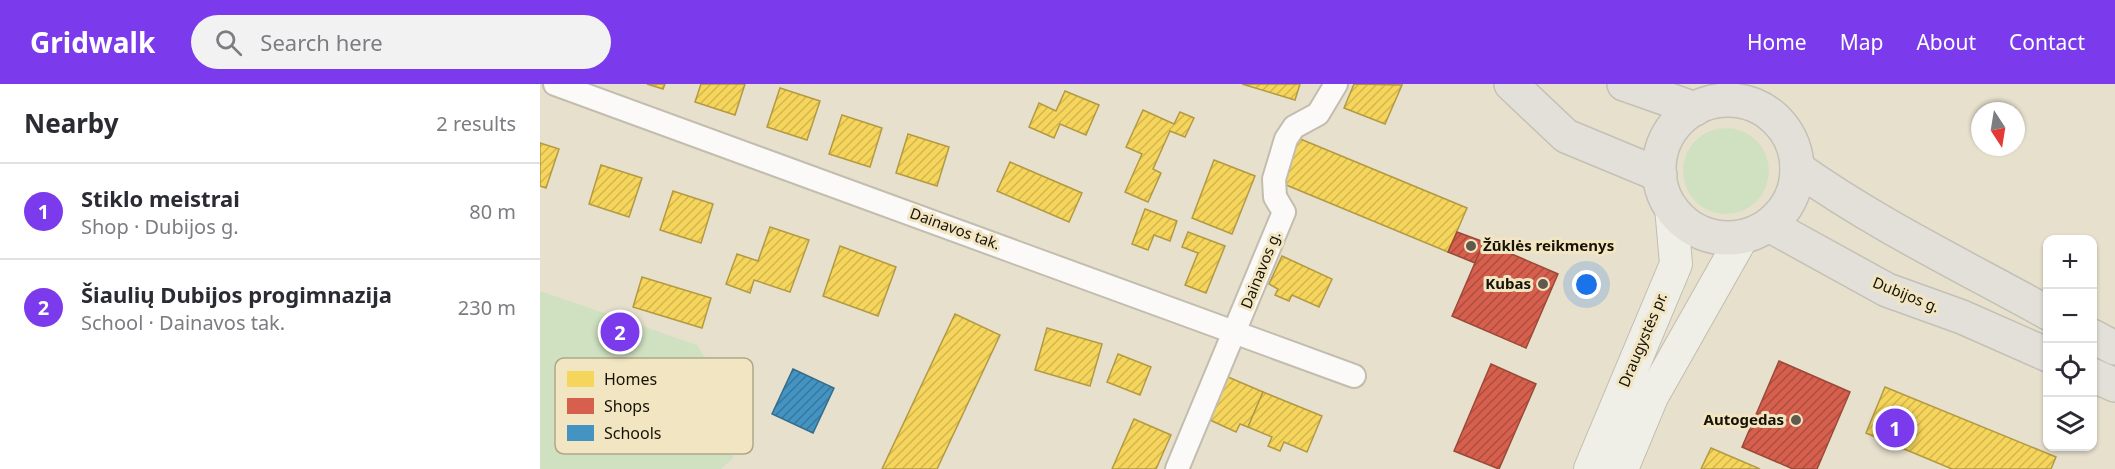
<!DOCTYPE html>
<meta charset="utf-8">
<style>
:root{--surface:#fff;--page:#f2f2f3;--text:#2b2b33;--muted:#7c7c81;--line:#e1e1e2;--accent:#7c3aed}
body{margin:0;font-family:"Noto Sans",sans-serif;background:var(--page);color:var(--text)}
.controls{position:absolute;right:18px;bottom:18px;display:grid;overflow:hidden;border-radius:12px;box-shadow:0 2px 4px #0004}
.controls button{width:54px;height:54px;display:grid;place-items:center;padding:0;border:0;border-bottom:2px solid var(--line);background:var(--surface);color:var(--text);font:30px sans-serif}
.compass{position:absolute;left:1431px;top:18px;width:54px;height:54px;border-radius:50%;background:var(--surface);box-shadow:0 2px 4px #0004;rotate:168deg}
.you{position:absolute;left:1047px;top:201px;width:21px;height:21px;margin:-15px;border:4px solid #fff;border-radius:50%;background:#1a73e8;box-shadow:0 0 0 9px #1a73e833}
.badge{display:grid;place-items:center;width:39px;height:39px;border-radius:50%;background:var(--accent);color:#fff;font-size:20px;font-weight:700}
.pin{position:absolute;translate:-50% -50%;border:3px solid #fff;box-shadow:0 2px 6px #0006}
.list{margin:0;padding:0;list-style:none}
h2{display:flex;justify-content:space-between;align-items:center;height:78px;margin:0;padding:0 24px;font-size:26px}
h2 small{font-size:20px;font-weight:400;color:var(--muted)}
.list li{display:grid;grid-template-columns:39px 1fr auto;gap:18px;align-items:center;box-sizing:border-box;height:96px;padding:0 24px;border-top:2px solid var(--line)}
.list b{display:block;font-size:22px;white-space:nowrap}
.list p{margin:0;font-size:20px;white-space:nowrap;color:var(--muted)}
.list em{font-size:20px;font-style:normal;color:var(--muted)}
.icon{flex:none;width:33px;height:33px;fill:none;stroke:currentColor;stroke-width:2;stroke-linecap:round;stroke-linejoin:round}
.map{position:relative;flex:none;width:1575px;height:385px;overflow:hidden}
header{display:flex;align-items:center;gap:36px;box-sizing:border-box;height:84px;padding:0 30px;background:var(--accent);color:#fff}
header strong{font-size:28px}
nav{display:flex;gap:33px;margin-inline-start:auto;font-size:21px}
.search{width:420px;height:54px;background:var(--page);display:flex;align-items:center;gap:15px;box-sizing:border-box;padding:0 21px;border-radius:33px;color:var(--muted);font-size:22px}
main{display:flex}
aside{flex:1;background:var(--surface)}
.map>svg:first-child{display:block}
.grass{fill:#d0e1c1}
.homes{fill:url(#homes-hatch);stroke:#b39a42;stroke-width:1.5}
.shops{fill:url(#shops-hatch);stroke:#9c4938;stroke-width:1.5}
.schools{fill:url(#schools-hatch);stroke:#366c8a;stroke-width:1.5}
.lines{fill:none;stroke-linecap:round;stroke-linejoin:round}
.street-casing{stroke:#c2bdae;stroke-width:26}
.secondary-casing{stroke:#c2bdae;stroke-width:34}
.primary-casing{stroke:#c3c0b6;stroke-width:36}
.street{stroke:#fbfaf8;stroke-width:22}
.secondary{stroke:#efeee7;stroke-width:32}
.primary{stroke:#e2e0d8;stroke-width:33}
.poi-dot{fill:#5f5a4c;stroke:#f2e5c2;stroke-width:2}
.labels{text-anchor:middle;stroke-width:6;stroke-linejoin:round;paint-order:stroke}
.street-label{font-size:15px;fill:#161206;stroke:#f2e5c2}
.poi-label{font-size:15px;font-weight:bold;fill:#161206;stroke:#f2e5c2;text-anchor:end}
.key{fill:#f2e5c2;stroke:#b0a68a;stroke-width:1.5}
.key-label{font-size:16px;fill:#161206}
</style>
<header>
<strong>Gridwalk</strong>
<div class="search"><svg class="icon" aria-label="search" viewBox="0 0 24 24"><circle cx="10" cy="10" r="6"/><path d="M15 15l6 6"/></svg>Search here</div>
<nav><a>Home</a><a>Map</a><a>About</a><a>Contact</a></nav>
</header>
<main>
<aside>
<h2>Nearby<small>2 results</small></h2>
<ul class="list">
<li><span class="badge">1</span><div><b>Stiklo meistrai</b><p>Shop · Dubijos g.</p></div><em>80 m</em></li>
<li><span class="badge">2</span><div><b>Šiaulių Dubijos progimnazija</b><p>School · Dainavos tak.</p></div><em>230 m</em></li>
</ul>
</aside>
<div class="map">
<svg width="1575" height="385" viewBox="0 0 1575 385">
<defs>
<pattern id="homes-hatch" width="6" height="6" patternUnits="userSpaceOnUse" patternTransform="scale(1.5)"><rect width="6" height="6" fill="#f6d55c"/><path d="M-1 1l2-2M0 6l6-6M5 7l2-2" fill="none" stroke="#d2b64e"/></pattern>
<pattern id="shops-hatch" width="6" height="6" patternUnits="userSpaceOnUse" patternTransform="scale(1.5)"><rect width="6" height="6" fill="#d6604d"/><path d="M-1 1l2-2M0 6l6-6M5 7l2-2" fill="none" stroke="#ad4e3e"/></pattern>
<pattern id="schools-hatch" width="6" height="6" patternUnits="userSpaceOnUse" patternTransform="scale(1.5)"><rect width="6" height="6" fill="#4393c3"/><path d="M-1 1l2-2M0 6l6-6M5 7l2-2" fill="none" stroke="#37779c"/></pattern>
</defs>
<rect width="100%" height="100%" fill="#e7e0cd"/>
<g class="grass">
<circle cx="1186" cy="87" r="43"/>
<polygon points="0,207 157,261 194,320 193,374 181,385 0,385"/>
</g>
<g class="homes">
<polygon points="107,0 125,0 123,5"/>
<polygon points="161,0 205,0 195,31 155,18"/>
<polygon points="702,0 760,0 755,16"/>
<polygon points="814,0 862,1 845,40 804,24"/>
<polygon points="240,4 280,17 267,56 227,43"/>
<polygon points="525,7 559,21 546,51 520,40 514,54 489,43 499,19 516,27"/>
<polygon points="603,26 634,40 640,28 654,34 645,53 630,47 613,85 621,89 608,118 585,108 602,70 586,63"/>
<polygon points="302,31 342,44 330,83 289,70"/>
<polygon points="368,50 409,63 397,102 356,89"/>
<polygon points="758,54 927,124 908,168 739,98"/>
<polygon points="0,59 19,65 6,104 0,102"/>
<polygon points="674,76 715,92 692,150 652,134"/>
<polygon points="470,78 542,109 529,138 457,107"/>
<polygon points="61,81 102,94 89,133 49,120"/>
<polygon points="133,107 173,120 161,159 120,146"/>
<polygon points="605,125 637,137 630,157 614,151 608,166 592,160"/>
<polygon points="230,143 269,156 250,208 214,196 210,209 186,200 197,170 218,177"/>
<polygon points="648,148 685,162 666,209 645,201 658,169 642,163"/>
<polygon points="300,162 356,183 338,232 283,212"/>
<polygon points="742,172 792,195 779,223 752,211 749,217 735,211 738,205 729,200"/>
<polygon points="102,193 171,214 162,244 93,223"/>
<polygon points="415,230 460,251 397,385 342,385"/>
<polygon points="507,244 562,260 550,302 495,286"/>
<polygon points="578,270 611,283 600,311 567,298"/>
<polygon points="688,293 723,308 708,343 700,340 696,348 670,336"/>
<polygon points="1345,303 1516,373 1511,385 1412,385 1326,349"/>
<polygon points="723,308 782,332 767,368 744,358 740,367 728,362 732,353 708,343"/>
<polygon points="594,335 631,351 616,385 572,385"/>
<polygon points="1171,364 1220,385 1161,385"/>
</g>
<g class="shops">
<polygon points="917,148 944,158 935,179 908,168"/>
<polygon points="944,158 1018,190 986,264 912,232"/>
<polygon points="1239,277 1310,308 1277,385 1253,385 1202,363"/>
<polygon points="951,280 996,300 959,385 914,367"/>
</g>
<polygon class="schools" points="253,285 294,304 273,349 232,330"/>
<g class="lines">
<g class="street-casing">
<g id="street">
<polyline points="15,0 814,292"/>
<polyline points="637,385 744,128 735,113 734,95 746,55 754,43 778,30 796,0"/>
</g>
</g>
<g class="secondary-casing">
<g id="secondary">
<polyline points="1050,385 1136,180 1131,123"/>
<polyline points="1082,385 1112,313 1203,152"/>
</g>
</g>
<g class="primary-casing">
<g id="primary">
<polyline points="971,0 1026,52 1120,91"/>
<polyline points="1084,0 1155,25"/>
<circle cx="1188" cy="85" r="69"/>
<path d="M1257,84C1336,140 1423,182 1508,229"/>
<polyline points="1229,141 1347,206 1422,233 1508,271"/>
<polyline points="1552,252 1575,264"/>
<polyline points="1552,291 1575,301"/>
</g>
</g>
<use href="#street" class="street"/>
<use href="#secondary" class="secondary"/>
<use href="#primary" class="primary"/>
</g>
<g class="poi-dot">
<circle cx="931" cy="162" r="6"/>
<circle cx="1003" cy="200" r="6"/>
<circle cx="1256" cy="336" r="6"/>
</g>
<g class="labels">
<g class="street-label">
<text transform="translate(415 145) rotate(20)" y="5">Dainavos tak.</text>
<text transform="translate(721 186) rotate(-68)" y="5">Dainavos g.</text>
<text transform="translate(1366 211) rotate(22)" y="5">Dubijos g.</text>
<text transform="translate(1103 256) rotate(-67)" y="5">Draugystės pr.</text>
</g>
<g class="poi-label">
<text x="943" y="167" text-anchor="start">Žūklės reikmenys</text>
<text x="991" y="205">Kubas</text>
<text x="1244" y="341">Autogedas</text>
</g>
</g>
<rect x="15" y="274" width="198" height="96" rx="9" class="key"/>
<rect x="27" y="287" width="27" height="16" fill="#f6d55c"/>
<rect x="27" y="314" width="27" height="16" fill="#d6604d"/>
<rect x="27" y="341" width="27" height="16" fill="#4393c3"/>
<g class="key-label">
<text x="64" y="301">Homes</text>
<text x="64" y="328">Shops</text>
<text x="64" y="355">Schools</text>
</g>
</svg>
<div class="controls">
<button>+</button>
<button>−</button>
<button><svg class="icon" aria-label="locate" viewBox="0 0 24 24"><circle cx="12" cy="12" r="6"/><path d="M12 2v4M12 18v4M2 12h4M18 12h4"/></svg></button>
<button><svg class="icon" aria-label="layers" viewBox="0 0 24 24"><path d="M12 4l9 5-9 5-9-5zM3 14l9 5 9-5"/></svg></button>
</div>
<svg class="compass" viewBox="-18 -18 36 36"><path d="M0-13l5 13h-10z" fill="#e53935"/><path d="M0 13l5-13h-10z" fill="#7c7c81"/></svg>
<div class="you"></div>
<div class="pin badge" style="left:1355px;top:344px">1</div>
<div class="pin badge" style="left:80px;top:248px">2</div>
</div>
</main>
